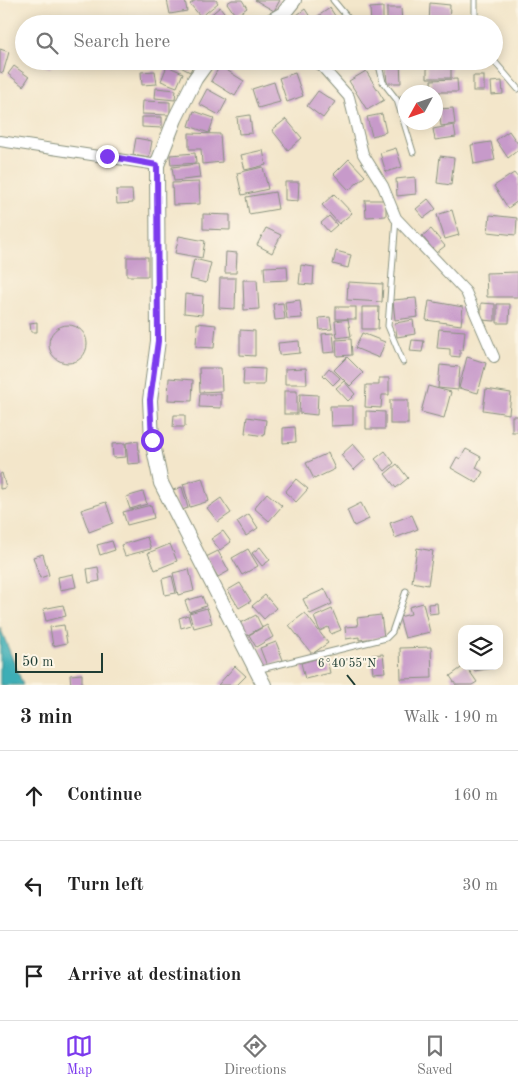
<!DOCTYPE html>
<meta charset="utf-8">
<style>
:root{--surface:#fff;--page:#f2f2f2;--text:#222;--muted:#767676;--line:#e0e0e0;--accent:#7c3aed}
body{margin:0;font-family:"Old Standard TT",serif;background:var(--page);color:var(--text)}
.controls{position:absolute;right:15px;bottom:15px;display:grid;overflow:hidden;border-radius:10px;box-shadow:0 2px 12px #0003}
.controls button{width:45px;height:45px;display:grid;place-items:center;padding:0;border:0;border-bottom:1px solid var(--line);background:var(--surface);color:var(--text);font:25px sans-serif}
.compass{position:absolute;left:398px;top:85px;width:45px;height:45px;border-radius:50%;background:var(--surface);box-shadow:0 2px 12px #0003;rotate:230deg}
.scale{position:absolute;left:15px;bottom:12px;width:88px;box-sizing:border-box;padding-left:5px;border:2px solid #1f3d34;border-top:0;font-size:14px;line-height:18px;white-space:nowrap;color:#1f3d34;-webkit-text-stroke:4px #fcf5e5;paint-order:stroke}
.stop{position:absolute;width:15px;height:15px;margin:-11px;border:4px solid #7c3aed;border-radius:50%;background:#fff}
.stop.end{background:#7c3aed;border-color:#fff;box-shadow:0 1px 5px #0008}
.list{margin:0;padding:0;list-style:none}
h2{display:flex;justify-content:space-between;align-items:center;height:65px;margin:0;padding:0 20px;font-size:21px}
h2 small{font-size:16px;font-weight:400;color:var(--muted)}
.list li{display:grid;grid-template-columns:32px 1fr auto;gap:15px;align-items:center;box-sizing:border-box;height:90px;padding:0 20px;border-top:1px solid var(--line)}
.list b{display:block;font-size:19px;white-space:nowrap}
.list em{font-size:16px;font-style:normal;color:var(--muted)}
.icon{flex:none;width:28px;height:28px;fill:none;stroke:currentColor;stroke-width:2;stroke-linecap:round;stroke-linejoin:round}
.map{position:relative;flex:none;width:518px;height:685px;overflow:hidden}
.search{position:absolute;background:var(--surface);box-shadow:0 2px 12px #0003;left:15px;right:15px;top:15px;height:55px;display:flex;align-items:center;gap:12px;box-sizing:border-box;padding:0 18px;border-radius:28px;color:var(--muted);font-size:19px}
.sheet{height:335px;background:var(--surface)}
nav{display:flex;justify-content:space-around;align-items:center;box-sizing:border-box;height:70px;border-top:1px solid var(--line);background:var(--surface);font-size:14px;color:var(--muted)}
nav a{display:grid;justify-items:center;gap:2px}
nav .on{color:var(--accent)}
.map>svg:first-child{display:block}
.water{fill:#3daeb6;stroke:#2e7675}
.building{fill:#c79aca}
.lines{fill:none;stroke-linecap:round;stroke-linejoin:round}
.service-casing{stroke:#89927f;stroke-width:7}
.minor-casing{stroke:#89927f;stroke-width:12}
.tertiary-casing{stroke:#89927f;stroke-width:16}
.service{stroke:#fff;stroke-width:5}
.minor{stroke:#fff;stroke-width:10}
.tertiary{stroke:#fff;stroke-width:14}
.route{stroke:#7c3aed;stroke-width:6}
.ticks{fill:none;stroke:#1f3d34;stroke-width:2}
.ticks-label{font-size:12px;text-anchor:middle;fill:#1f3d34;stroke:#fcf5e5;stroke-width:4;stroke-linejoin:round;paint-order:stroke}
</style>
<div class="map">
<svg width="518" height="685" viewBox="0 0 518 685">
<rect width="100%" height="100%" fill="#fcf5e5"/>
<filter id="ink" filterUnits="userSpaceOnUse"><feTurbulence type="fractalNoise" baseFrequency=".02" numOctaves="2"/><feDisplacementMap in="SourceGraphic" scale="10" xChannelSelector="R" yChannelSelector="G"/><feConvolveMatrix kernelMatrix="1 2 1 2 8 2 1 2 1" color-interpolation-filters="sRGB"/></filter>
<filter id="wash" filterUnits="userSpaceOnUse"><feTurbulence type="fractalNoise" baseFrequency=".0096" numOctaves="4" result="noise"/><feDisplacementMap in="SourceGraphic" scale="20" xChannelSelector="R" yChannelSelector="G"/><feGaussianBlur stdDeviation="1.12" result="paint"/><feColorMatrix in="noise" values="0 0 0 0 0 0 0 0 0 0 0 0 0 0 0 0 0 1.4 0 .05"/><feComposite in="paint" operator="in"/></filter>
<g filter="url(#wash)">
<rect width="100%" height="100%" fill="#f3e6ca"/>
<polygon class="water" points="0,627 23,685 0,685"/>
<g id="blocks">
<g class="building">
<polygon points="167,0 185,0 187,11 170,14"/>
<polygon points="196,0 216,0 218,3 201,17 190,4"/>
<polygon points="232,0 242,0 247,8 236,16 227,3"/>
<polygon points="255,0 280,0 274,11"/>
<polygon points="430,3 450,5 449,24 429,24"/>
<polygon points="220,7 231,21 227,24 203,24 202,22"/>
<polygon points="383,7 383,24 371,24 370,8"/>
<polygon points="330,8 339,22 337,24 297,24 293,18 305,9 312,20"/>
<polygon points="387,8 401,8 402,24 387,24"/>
<polygon points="0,49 9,52 3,73 0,72"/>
<polygon points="34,61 53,61 50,68"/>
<polygon points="174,61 195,61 190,72 173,63"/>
<polygon points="333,61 353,61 339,70"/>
<polygon points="385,61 400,61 401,83 387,83"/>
<polygon points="427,65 451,66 451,78 427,78"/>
<polygon points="14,66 29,77 23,86 8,74"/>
<polygon points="167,66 183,73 177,87 161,81"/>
<polygon points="220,66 244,81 235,96 211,81"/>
<polygon points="155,71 157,84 142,85 141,72"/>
<polygon points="366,71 384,100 367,110 349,81"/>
<polygon points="295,73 303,96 287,102 279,78"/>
<rect x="473" y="76" width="11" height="15"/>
<polygon points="457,79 458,92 432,92 431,80"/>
<polygon points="502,81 503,94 492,95 491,82"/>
<polygon points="274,82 280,102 258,108 252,89"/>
<polygon points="156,88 176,90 175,100 155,98"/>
<polygon points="207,89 227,100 219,115 199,104"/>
<polygon points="318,91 335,102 323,118 307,106"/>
<polygon points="406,94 406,112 405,112 400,96"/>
<polygon points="143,101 170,102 170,115 142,114"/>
<polygon points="453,108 455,124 441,126 439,109"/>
<polygon points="194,111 214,118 209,133 189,126"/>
<polygon points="382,114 386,132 372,136 367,117"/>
<polygon points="250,115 252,133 239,134 237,117"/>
<polygon points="142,117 162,117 162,128 142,127"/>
<polygon points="286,119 302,138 288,150 272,130"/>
<polygon points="454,125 456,137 435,140 433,129"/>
<polygon points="509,131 518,144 518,150 508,158 496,140"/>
<polygon points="189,133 220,134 222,162 202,164 201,149 189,149"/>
<polygon points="136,138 152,141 149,158 133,155"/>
<polygon points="491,142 495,160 474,164 471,145"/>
<polygon points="396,148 402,167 386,172 380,153"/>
<polygon points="263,150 266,165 245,170 241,155"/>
<polygon points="195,153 196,163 171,165 170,155"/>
<polygon points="440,156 454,158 451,185 437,183"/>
<polygon points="349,159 365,176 349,190 334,174"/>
<polygon points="198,164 200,178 174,181 172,167"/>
<polygon points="263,167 268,189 242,195 237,173"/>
<polygon points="514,173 518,178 518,201 508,208 494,186"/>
<polygon points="415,177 416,194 397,196 396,179"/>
<polygon points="199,182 200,204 173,205 172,183"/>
<polygon points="285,182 299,182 298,201 285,200"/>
<polygon points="116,190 132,190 133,203 117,204"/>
<polygon points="275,192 278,209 249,214 246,197"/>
<polygon points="334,194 352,213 339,224 322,205"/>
<polygon points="428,199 436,209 424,218 416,209"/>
<polygon points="365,200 386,200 386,216 366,217"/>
<polygon points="452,210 459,235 445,239 437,215"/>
<polygon points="203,214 230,215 230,230 203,229"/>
<polygon points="490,215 517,218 516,235 488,232"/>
<polygon points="329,216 337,225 329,232 321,223"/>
<polygon points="266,228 281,235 272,253 257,245"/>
<polygon points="431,229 445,246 436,253 422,236"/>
<polygon points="179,236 205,241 202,258 175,253"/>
<polygon points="336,251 351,255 348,268 333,264"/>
<polygon points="226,252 237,253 236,273 225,273"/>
<rect x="127" y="257" width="21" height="19"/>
<polygon points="194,259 211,263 206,283 190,279"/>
<polygon points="301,265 314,267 313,285 299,284"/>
<polygon points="287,266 288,280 265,281 264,267"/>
<polygon points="518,272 518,297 487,297 486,273"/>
<polygon points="220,278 236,278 235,309 219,308"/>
<polygon points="243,280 257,280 259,309 244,310"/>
<polygon points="348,282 383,284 382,302 347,300"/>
<polygon points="185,294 203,296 202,315 184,313"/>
<polygon points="416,298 418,317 395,320 393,300"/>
<polygon points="300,300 302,318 287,319 285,302"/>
<polygon points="429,301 463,307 461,325 426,320"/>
<polygon points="283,303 285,319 275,320 273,304"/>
<polygon points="481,303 495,304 495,321 481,320"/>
<polygon points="497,304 510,304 509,323 497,323"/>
<rect x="336" y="307" width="20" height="12"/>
<polygon points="362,307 379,307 378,329 362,329"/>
<polygon points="330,317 332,329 320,330 319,318"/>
<polygon points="348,319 351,336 337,338 335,321"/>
<polygon points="413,320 415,334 397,337 395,323"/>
<polygon points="37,322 37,332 31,332 30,323"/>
<polygon points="197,323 216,325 214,348 196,347"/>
<circle cx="68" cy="344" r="19"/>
<polygon points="439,329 465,331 463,350 460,350 460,357 450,356 450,349 437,348"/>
<polygon points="240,330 255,331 255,356 240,355"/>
<polygon points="333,333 335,352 324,353 322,334"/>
<polygon points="362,333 385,342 379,358 355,348"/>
<polygon points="351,339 352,355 337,356 336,340"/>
<polygon points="412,340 424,341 422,352 410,351"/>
<polygon points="299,341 300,353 279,355 278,343"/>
<polygon points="347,357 363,373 350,386 334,370"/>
<polygon points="467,357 486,363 478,393 459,388"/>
<polygon points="440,365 460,367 458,390 438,388"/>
<polygon points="199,368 221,368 222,391 200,392"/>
<polygon points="244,368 265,369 264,385 243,385"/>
<polygon points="306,368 307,384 285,384 285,369"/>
<polygon points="329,368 340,378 333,385 323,375"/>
<polygon points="169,378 193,380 192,401 168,400"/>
<polygon points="379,378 389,378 389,395 382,395 381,408 365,407 366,385 379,385"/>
<polygon points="344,381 355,394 348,401 336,388"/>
<polygon points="428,386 451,392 444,418 421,412"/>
<polygon points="486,389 511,393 509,414 483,410"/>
<rect x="284" y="391" width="13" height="23"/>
<polygon points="200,394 221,394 221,408 199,407"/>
<polygon points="300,394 318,395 317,415 299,413"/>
<rect x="390" y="400" width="18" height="24"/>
<polygon points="330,406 353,406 353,425 331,426"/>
<polygon points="366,411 385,412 385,429 366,429"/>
<polygon points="174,415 185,415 185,427 173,427"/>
<rect x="512" y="416" width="6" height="16"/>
<polygon points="247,417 266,420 264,436 245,433"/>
<polygon points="295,427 296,442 283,443 283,428"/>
<polygon points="138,441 140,463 128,464 126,443"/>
<polygon points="125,443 126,457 113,458 112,444"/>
<polygon points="353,444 366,459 354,470 341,455"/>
<polygon points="466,449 481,457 476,468 483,472 477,483 451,468 457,457 460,459"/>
<polygon points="385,451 394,463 385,471 375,459"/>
<polygon points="328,453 335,469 314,479 306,463"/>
<polygon points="397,464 408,478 396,488 385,474"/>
<polygon points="2,473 6,488 0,489 0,474"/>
<polygon points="202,478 209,501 190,507 183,484"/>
<polygon points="296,479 308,489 296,502 285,492"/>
<polygon points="182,487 188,508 179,511 173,490"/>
<polygon points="143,492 147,504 130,509 126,497"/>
<polygon points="267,493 282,506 269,521 254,508"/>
<polygon points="221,498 231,513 218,522 207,508"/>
<polygon points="106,502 113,523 89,532 81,510"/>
<polygon points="361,503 369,519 354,526 347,510"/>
<polygon points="151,505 154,518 127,525 123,512"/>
<polygon points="249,514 258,528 246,536 237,522"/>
<polygon points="412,515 418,529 395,538 390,523"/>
<polygon points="223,531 231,542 220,550 211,539"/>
<polygon points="147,537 151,549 125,556 121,545"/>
<polygon points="112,541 115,550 100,555 97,545"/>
<polygon points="170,544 177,561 155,570 148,553"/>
<polygon points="260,547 270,560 262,566 252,553"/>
<polygon points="417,548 433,551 428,585 412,582"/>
<polygon points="248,549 258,566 242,575 232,558"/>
<polygon points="218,551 229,571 218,577 206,557"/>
<polygon points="43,554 49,575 40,578 33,557"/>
<polygon points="98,567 100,581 89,583 87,569"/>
<polygon points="189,569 194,591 178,595 173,573"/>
<polygon points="73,574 76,587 60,590 58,577"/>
<polygon points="172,576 176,593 165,595 162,579"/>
<polygon points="240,583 251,601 239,608 228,590"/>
<polygon points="325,589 332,604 310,614 303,599"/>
<polygon points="265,595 276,608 264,619 252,606"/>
<polygon points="202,596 206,606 189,612 185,601"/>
<polygon points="423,603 430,632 405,638 399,617 411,614 409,607"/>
<polygon points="437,603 438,613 429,614 428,604"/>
<polygon points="63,605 66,616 46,621 43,609"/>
<polygon points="207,608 212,623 194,628 189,613"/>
<polygon points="332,609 341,630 331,634 328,627 320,631 314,617"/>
<polygon points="305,613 328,643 312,654 289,625"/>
<polygon points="188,615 191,625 181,628 179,618"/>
<polygon points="256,615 262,627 246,636 239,624"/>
<polygon points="381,615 384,637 359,640 359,637 346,639 345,627 358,626 357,618"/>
<polygon points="64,625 67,643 53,646 50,627"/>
<polygon points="267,625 273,637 256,647 249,635"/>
<polygon points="276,642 283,660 267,666 260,648"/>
<polygon points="431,647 432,678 401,679 400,648"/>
<polygon points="383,654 385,672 373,673 371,655"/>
<polygon points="326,656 330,673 305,679 301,663"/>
<polygon points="235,666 246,676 237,685 218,685"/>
<polygon points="464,666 466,666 477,682 472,685 456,685 450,676"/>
<polygon points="473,666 494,666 494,668 474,671"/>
<polygon points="82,674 82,685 71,685 70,675"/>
</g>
</g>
</g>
<g filter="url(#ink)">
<use href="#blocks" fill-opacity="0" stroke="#89927f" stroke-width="1"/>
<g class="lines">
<g class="service-casing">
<g id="service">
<polyline points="333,0 353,24"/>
<polyline points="475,0 475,24"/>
<polyline points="378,61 383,82 397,100 413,152"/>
<polyline points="494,61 518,89"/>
<polyline points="396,218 388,326 403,362"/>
<polyline points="257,670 386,638 392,632 406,591"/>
</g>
</g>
<g class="minor-casing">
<g id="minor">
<polyline points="283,14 290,24"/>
<polyline points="317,61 349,97 363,154 383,186 396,218 466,292 494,357"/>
<polyline points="0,141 157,165"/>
</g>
</g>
<g class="tertiary-casing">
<g id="tertiary">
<polyline points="266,24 283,14 294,0"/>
<polyline points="208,61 195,79 175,119 157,165 158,341 150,400 152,440 161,483 264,685"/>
</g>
</g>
<use href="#service" class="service"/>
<use href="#minor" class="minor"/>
<use href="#tertiary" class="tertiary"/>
</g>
</g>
<g class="lines" filter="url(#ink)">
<polyline class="route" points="107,156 157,165 158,341 150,400 152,440"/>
</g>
<path class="ticks" d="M347,675L355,685"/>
<g class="ticks-label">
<text x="347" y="667">6°40'55"N</text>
</g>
</svg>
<div class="controls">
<button><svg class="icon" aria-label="layers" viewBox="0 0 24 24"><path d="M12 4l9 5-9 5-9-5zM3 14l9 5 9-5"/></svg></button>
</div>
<svg class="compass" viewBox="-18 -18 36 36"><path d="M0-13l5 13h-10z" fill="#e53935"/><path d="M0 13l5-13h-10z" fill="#767676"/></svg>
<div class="scale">50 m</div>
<div class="stop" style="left:152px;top:440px"></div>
<div class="stop end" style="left:107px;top:156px"></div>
<div class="search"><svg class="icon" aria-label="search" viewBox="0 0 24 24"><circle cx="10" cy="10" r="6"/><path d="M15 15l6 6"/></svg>Search here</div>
</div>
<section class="sheet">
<h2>3 min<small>Walk · 190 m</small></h2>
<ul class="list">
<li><svg class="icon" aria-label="ahead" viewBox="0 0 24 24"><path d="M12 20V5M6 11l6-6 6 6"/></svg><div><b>Continue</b></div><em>160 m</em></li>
<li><svg class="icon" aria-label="left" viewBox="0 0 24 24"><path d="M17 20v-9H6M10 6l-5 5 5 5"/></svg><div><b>Turn left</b></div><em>30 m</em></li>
<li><svg class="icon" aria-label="arrive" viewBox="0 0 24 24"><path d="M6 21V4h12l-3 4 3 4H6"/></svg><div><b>Arrive at destination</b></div></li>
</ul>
</section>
<nav>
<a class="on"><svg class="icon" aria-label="map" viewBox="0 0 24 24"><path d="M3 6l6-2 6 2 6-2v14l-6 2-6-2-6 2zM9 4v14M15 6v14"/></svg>Map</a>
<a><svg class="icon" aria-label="directions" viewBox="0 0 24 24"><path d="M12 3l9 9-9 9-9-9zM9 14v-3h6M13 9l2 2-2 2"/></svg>Directions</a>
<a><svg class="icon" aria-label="saved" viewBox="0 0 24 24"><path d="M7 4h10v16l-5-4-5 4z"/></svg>Saved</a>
</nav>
